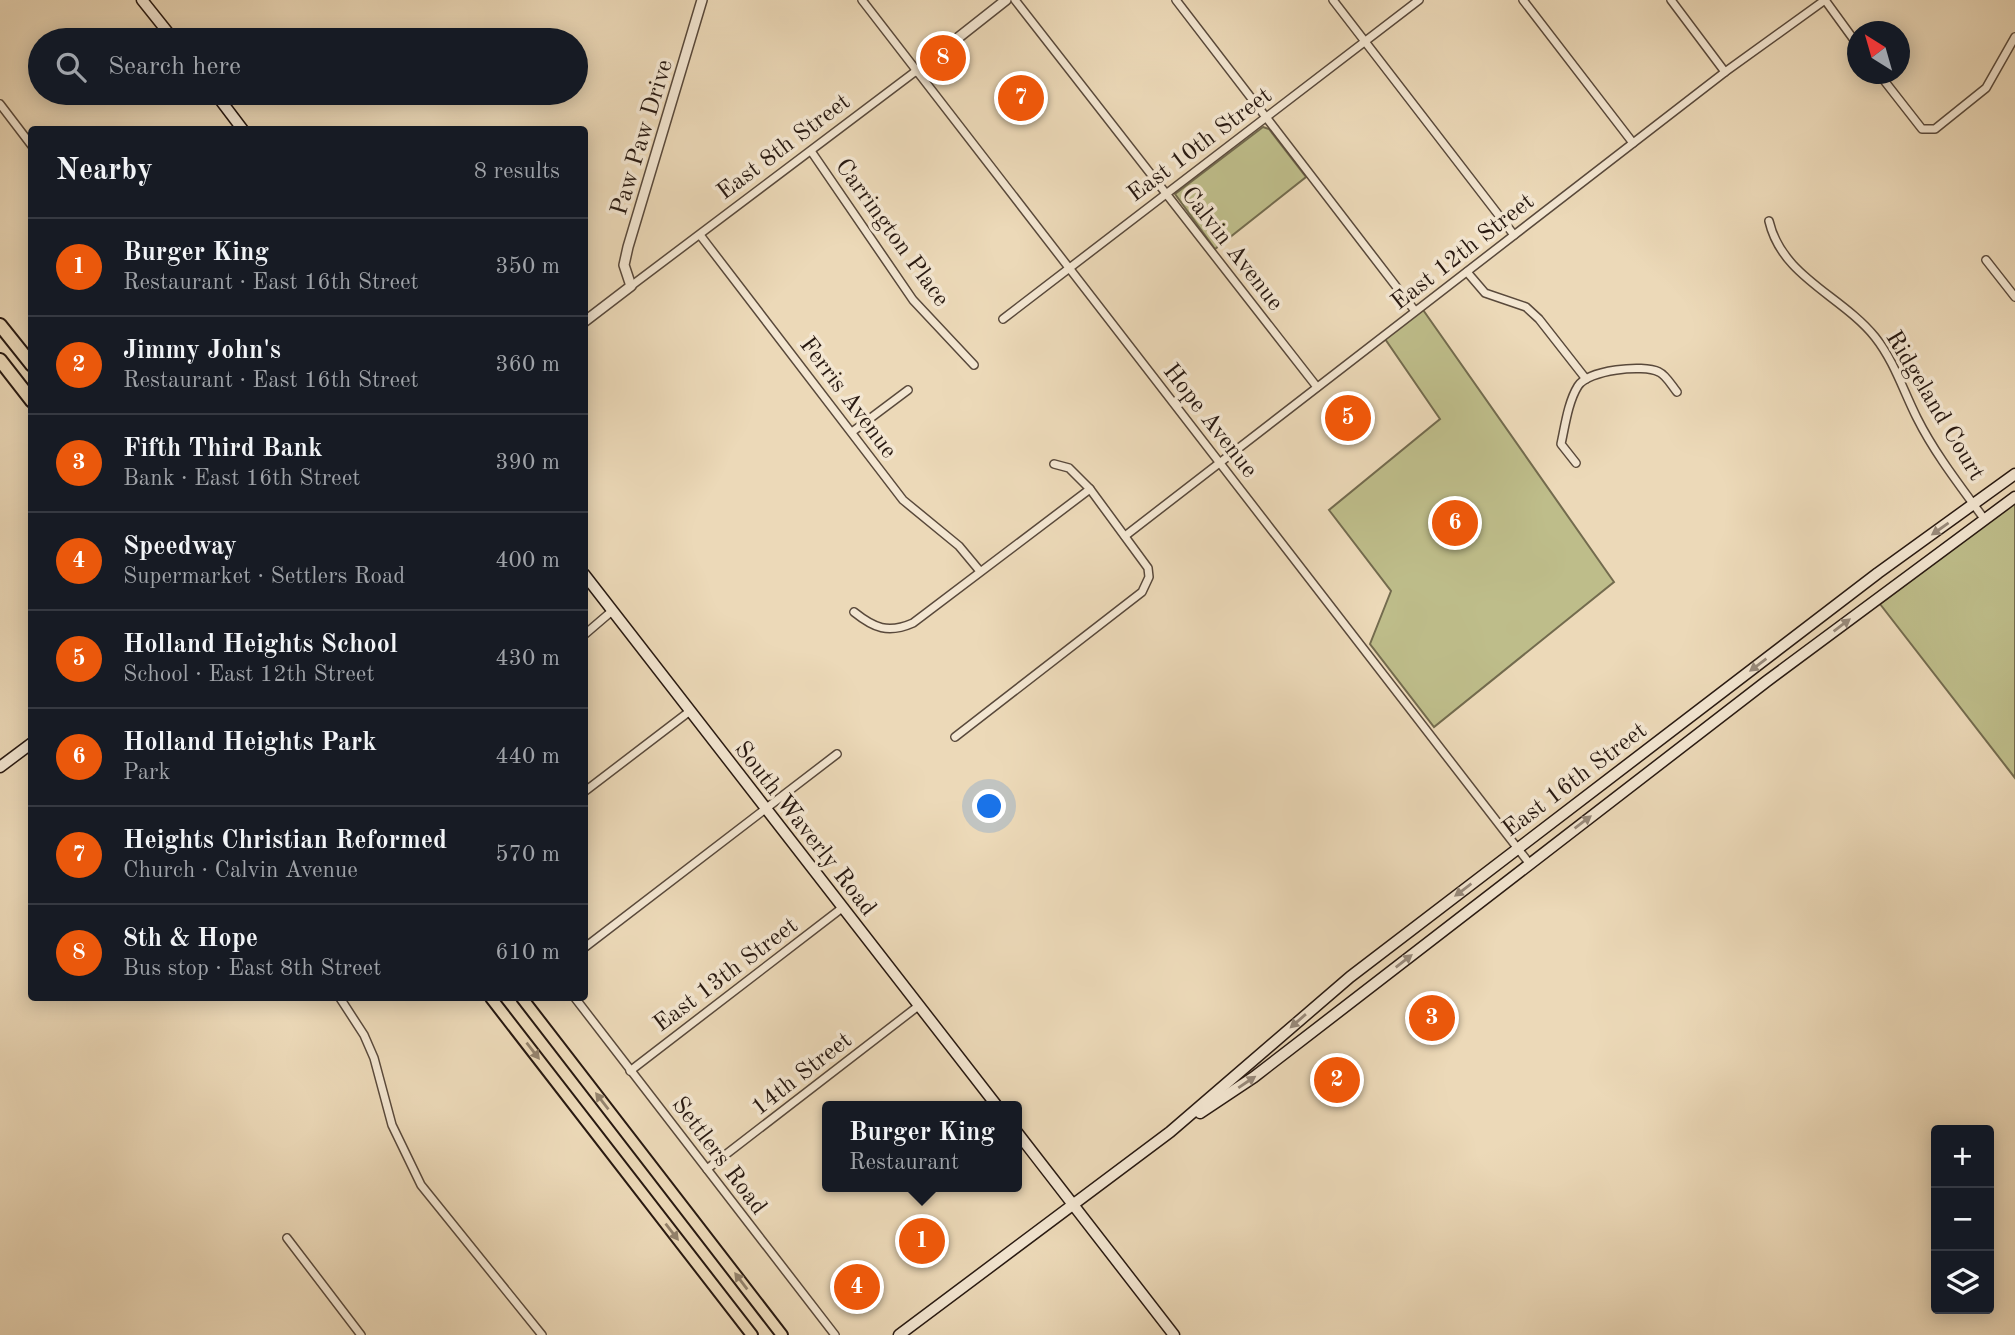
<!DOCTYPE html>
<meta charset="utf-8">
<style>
:root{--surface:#171b24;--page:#242831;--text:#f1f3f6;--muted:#9ea1a6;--line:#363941;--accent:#ea580c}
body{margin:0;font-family:"Old Standard TT",serif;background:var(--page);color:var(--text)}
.controls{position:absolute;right:21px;bottom:21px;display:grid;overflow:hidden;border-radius:7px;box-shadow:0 4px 18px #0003}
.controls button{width:63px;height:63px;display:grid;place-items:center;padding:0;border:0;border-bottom:2px solid var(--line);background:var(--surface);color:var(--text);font:35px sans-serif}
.compass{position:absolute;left:1847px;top:21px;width:63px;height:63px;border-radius:50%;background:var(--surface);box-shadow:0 4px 18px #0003;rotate:323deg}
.you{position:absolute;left:990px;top:807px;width:24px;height:24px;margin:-18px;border:5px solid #fff;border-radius:50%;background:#1a73e8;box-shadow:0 0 0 10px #1a73e833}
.badge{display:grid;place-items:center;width:46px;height:46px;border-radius:50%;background:var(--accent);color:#fff;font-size:23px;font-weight:700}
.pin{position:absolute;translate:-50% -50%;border:4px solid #fff;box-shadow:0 2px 7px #0006}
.popup{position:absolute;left:822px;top:1101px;width:200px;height:91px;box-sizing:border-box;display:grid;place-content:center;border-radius:7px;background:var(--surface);filter:drop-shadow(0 2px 5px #0005);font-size:23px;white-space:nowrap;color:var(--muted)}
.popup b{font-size:26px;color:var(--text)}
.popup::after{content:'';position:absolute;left:50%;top:100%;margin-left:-14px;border:14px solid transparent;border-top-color:var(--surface)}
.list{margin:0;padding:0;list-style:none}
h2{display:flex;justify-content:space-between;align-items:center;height:91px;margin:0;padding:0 28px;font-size:30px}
h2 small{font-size:23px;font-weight:400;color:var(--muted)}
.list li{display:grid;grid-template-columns:46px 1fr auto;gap:21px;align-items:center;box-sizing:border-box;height:98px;padding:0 28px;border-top:2px solid var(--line)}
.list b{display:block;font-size:26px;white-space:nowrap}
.list p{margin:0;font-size:23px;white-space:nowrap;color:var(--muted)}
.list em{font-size:23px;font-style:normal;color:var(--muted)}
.icon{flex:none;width:38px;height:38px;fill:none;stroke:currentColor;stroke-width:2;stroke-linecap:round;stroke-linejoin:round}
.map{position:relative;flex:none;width:2015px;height:1335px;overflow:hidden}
.search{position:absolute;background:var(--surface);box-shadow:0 4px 18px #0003;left:28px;top:28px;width:560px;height:77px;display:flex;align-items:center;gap:18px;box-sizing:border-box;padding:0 24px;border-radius:38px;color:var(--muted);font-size:26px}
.panel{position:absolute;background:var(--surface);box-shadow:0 4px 18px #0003;left:28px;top:126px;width:560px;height:875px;border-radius:7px}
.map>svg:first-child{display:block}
.green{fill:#bebd8a;stroke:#736b4e;stroke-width:2}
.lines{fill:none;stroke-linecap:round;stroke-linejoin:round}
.minor-casing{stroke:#59493b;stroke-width:10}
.tertiary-casing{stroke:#59493b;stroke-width:12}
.secondary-casing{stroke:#281911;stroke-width:13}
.trunk-casing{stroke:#281911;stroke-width:14}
.motorway-casing{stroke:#281911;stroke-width:16}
.minor{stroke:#f3e6d1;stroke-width:7}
.tertiary{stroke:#f3e6d1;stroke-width:9}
.secondary{stroke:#f3e6d1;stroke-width:10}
.trunk{stroke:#ecd9b8;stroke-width:10}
.motorway{stroke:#ecd9b8;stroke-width:12}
.oneway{fill:#988a7b}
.oneway2{fill:#94836d}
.labels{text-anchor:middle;stroke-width:7;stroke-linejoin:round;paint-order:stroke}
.street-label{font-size:24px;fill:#281911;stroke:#f3e6d1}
</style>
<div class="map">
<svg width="2015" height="1335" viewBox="0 0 2015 1335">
<rect width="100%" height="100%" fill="#ecd9b8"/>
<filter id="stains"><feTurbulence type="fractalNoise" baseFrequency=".00286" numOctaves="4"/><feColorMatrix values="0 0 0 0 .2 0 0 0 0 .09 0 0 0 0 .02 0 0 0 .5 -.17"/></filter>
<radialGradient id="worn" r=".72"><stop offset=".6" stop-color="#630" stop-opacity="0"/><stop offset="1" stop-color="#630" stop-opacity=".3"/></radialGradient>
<g class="green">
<polygon points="1263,127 1269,129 1306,177 1215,249 1175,194"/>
<polygon points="1421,307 1614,582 1434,727 1370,644 1391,591 1329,510 1440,419 1383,336"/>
<polygon points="2015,502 2015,778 1880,604"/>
</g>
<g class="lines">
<g class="minor-casing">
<g id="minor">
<polyline points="862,0 1529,863"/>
<polyline points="1015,0 1317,387"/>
<polyline points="1176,0 1415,311"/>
<polyline points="1333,0 1514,235"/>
<polyline points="1523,0 1633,143"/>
<polyline points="1671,0 1725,72"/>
<polyline points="1825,0 1857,44"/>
<polyline points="1879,74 1922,129 1935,129 1986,88 2015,37"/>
<polyline points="0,104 32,146"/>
<polyline points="811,151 913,300 974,365"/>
<path d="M1769,221C1782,277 1841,295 1875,337C1894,361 1903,390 1917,418C1935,454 1961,487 1985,520"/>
<polyline points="700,235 903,500 959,546 979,570"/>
<polyline points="1986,260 2015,297"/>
<polyline points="1467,272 1485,293 1526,307 1539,319 1586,379"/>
<polyline points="631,286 916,71"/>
<polyline points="1003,319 1419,0"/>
<polyline points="852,432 908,390"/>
<path d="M1576,463L1561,444C1565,426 1568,402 1578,386C1588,370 1643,364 1659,372C1666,375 1672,386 1677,392"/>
<polyline points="1125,536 1725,72 1825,0"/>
<path d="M854,612C874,628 888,634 913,623L1090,489"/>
<polyline points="584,635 612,611"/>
<polyline points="955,737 1142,592 1149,577 1148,568 1090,489 1069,468 1054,464"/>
<polyline points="584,792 690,711"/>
<polyline points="584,948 837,754"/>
<polyline points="340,998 364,1035 374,1058 392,1125 421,1185 542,1335"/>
<polyline points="575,998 835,1335"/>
<polyline points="630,1071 842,908"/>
<polyline points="707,1169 917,1007"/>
<polyline points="287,1238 361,1335"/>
</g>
</g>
<g class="tertiary-casing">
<g id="tertiary">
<polyline points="916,71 1006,0"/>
<polyline points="584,322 631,286 624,265 628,247 702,0"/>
</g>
</g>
<g class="secondary-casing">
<g id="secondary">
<polyline points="142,0 174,40"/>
<polyline points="215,93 243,130"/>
<polyline points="584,574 997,1106"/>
<polyline points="0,767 32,743"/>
<polyline points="1200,1113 1254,1077 1767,681 2015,497"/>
<polyline points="1016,1131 1174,1335"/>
<polyline points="899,1335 1170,1132 1350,977 1878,573 2015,474"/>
</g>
</g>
<g class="trunk-casing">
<g id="trunk">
<polyline points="491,998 752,1335"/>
<polyline points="522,998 782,1335"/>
</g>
</g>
<g class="motorway-casing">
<g id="motorway">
<polyline points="0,325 32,365"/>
<polyline points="0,360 32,401"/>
</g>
</g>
<use href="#minor" class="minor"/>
<use href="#tertiary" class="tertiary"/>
<use href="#secondary" class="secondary"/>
<use href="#trunk" class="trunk"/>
<use href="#motorway" class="motorway"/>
</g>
<defs><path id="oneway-solid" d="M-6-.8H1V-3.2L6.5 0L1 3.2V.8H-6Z" transform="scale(1.75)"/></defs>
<g class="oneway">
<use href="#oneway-solid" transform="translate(1940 529) rotate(145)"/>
<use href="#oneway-solid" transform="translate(1842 625) rotate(-37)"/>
<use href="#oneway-solid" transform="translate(1758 665) rotate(143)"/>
<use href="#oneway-solid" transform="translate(1583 822) rotate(-37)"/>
<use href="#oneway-solid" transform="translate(1463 890) rotate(143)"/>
<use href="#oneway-solid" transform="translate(1404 961) rotate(-38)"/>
<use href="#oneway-solid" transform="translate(1298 1021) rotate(139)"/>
<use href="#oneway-solid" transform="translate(1247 1082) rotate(-34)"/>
</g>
<g class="oneway2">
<use href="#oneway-solid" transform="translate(533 1051) rotate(52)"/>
<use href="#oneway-solid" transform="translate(602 1101) rotate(-128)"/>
<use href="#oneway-solid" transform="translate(672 1232) rotate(52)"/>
<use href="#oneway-solid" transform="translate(741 1281) rotate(-127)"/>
</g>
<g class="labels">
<g class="street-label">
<text transform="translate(641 137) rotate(-73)" y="8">Paw Paw Drive</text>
<text transform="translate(1199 144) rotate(-37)" y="8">East 10th Street</text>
<text transform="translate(783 146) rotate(-37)" y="8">East 8th Street</text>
<text transform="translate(893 232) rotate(54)" y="8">Carrington Place</text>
<text transform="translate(1233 248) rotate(52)" y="8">Calvin Avenue</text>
<text transform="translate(1462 251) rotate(-38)" y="8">East 12th Street</text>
<text transform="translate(849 397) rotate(53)" y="8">Ferris Avenue</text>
<text transform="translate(1936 405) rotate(59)" y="8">Ridgeland Court</text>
<text transform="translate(1211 420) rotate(52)" y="8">Hope Avenue</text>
<text transform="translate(1574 779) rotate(-37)" y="8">East 16th Street</text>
<text transform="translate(806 828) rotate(52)" y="8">South Waverly Road</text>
<text transform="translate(725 974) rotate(-37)" y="8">East 13th Street</text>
<text transform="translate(801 1073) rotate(-38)" y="8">14th Street</text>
<text transform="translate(720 1155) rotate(53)" y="8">Settlers Road</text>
</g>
</g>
<rect width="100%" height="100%" filter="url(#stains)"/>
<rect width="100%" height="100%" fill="url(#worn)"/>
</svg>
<div class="controls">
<button>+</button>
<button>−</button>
<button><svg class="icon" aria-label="layers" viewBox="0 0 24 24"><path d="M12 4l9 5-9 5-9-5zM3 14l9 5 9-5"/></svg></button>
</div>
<svg class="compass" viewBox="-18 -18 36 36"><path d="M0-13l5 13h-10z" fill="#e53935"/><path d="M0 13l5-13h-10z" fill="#9ea1a6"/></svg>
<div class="you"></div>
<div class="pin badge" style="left:922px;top:1241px">1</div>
<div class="popup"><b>Burger King</b>Restaurant</div>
<div class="pin badge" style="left:1337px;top:1080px">2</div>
<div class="pin badge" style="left:1432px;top:1018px">3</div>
<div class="pin badge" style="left:857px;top:1287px">4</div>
<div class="pin badge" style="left:1348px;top:418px">5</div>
<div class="pin badge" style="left:1455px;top:523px">6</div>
<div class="pin badge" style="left:1021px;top:98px">7</div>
<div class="pin badge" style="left:943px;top:58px">8</div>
<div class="search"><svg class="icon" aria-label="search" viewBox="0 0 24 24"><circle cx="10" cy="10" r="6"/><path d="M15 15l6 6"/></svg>Search here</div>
<section class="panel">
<h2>Nearby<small>8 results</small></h2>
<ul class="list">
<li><span class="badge">1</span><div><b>Burger King</b><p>Restaurant · East 16th Street</p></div><em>350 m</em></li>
<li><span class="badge">2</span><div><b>Jimmy John's</b><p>Restaurant · East 16th Street</p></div><em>360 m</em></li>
<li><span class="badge">3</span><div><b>Fifth Third Bank</b><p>Bank · East 16th Street</p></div><em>390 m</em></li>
<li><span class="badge">4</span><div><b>Speedway</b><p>Supermarket · Settlers Road</p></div><em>400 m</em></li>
<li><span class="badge">5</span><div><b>Holland Heights School</b><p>School · East 12th Street</p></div><em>430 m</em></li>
<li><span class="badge">6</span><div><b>Holland Heights Park</b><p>Park</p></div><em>440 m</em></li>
<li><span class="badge">7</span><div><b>Heights Christian Reformed</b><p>Church · Calvin Avenue</p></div><em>570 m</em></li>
<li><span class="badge">8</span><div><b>8th &amp; Hope</b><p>Bus stop · East 8th Street</p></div><em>610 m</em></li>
</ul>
</section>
</div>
